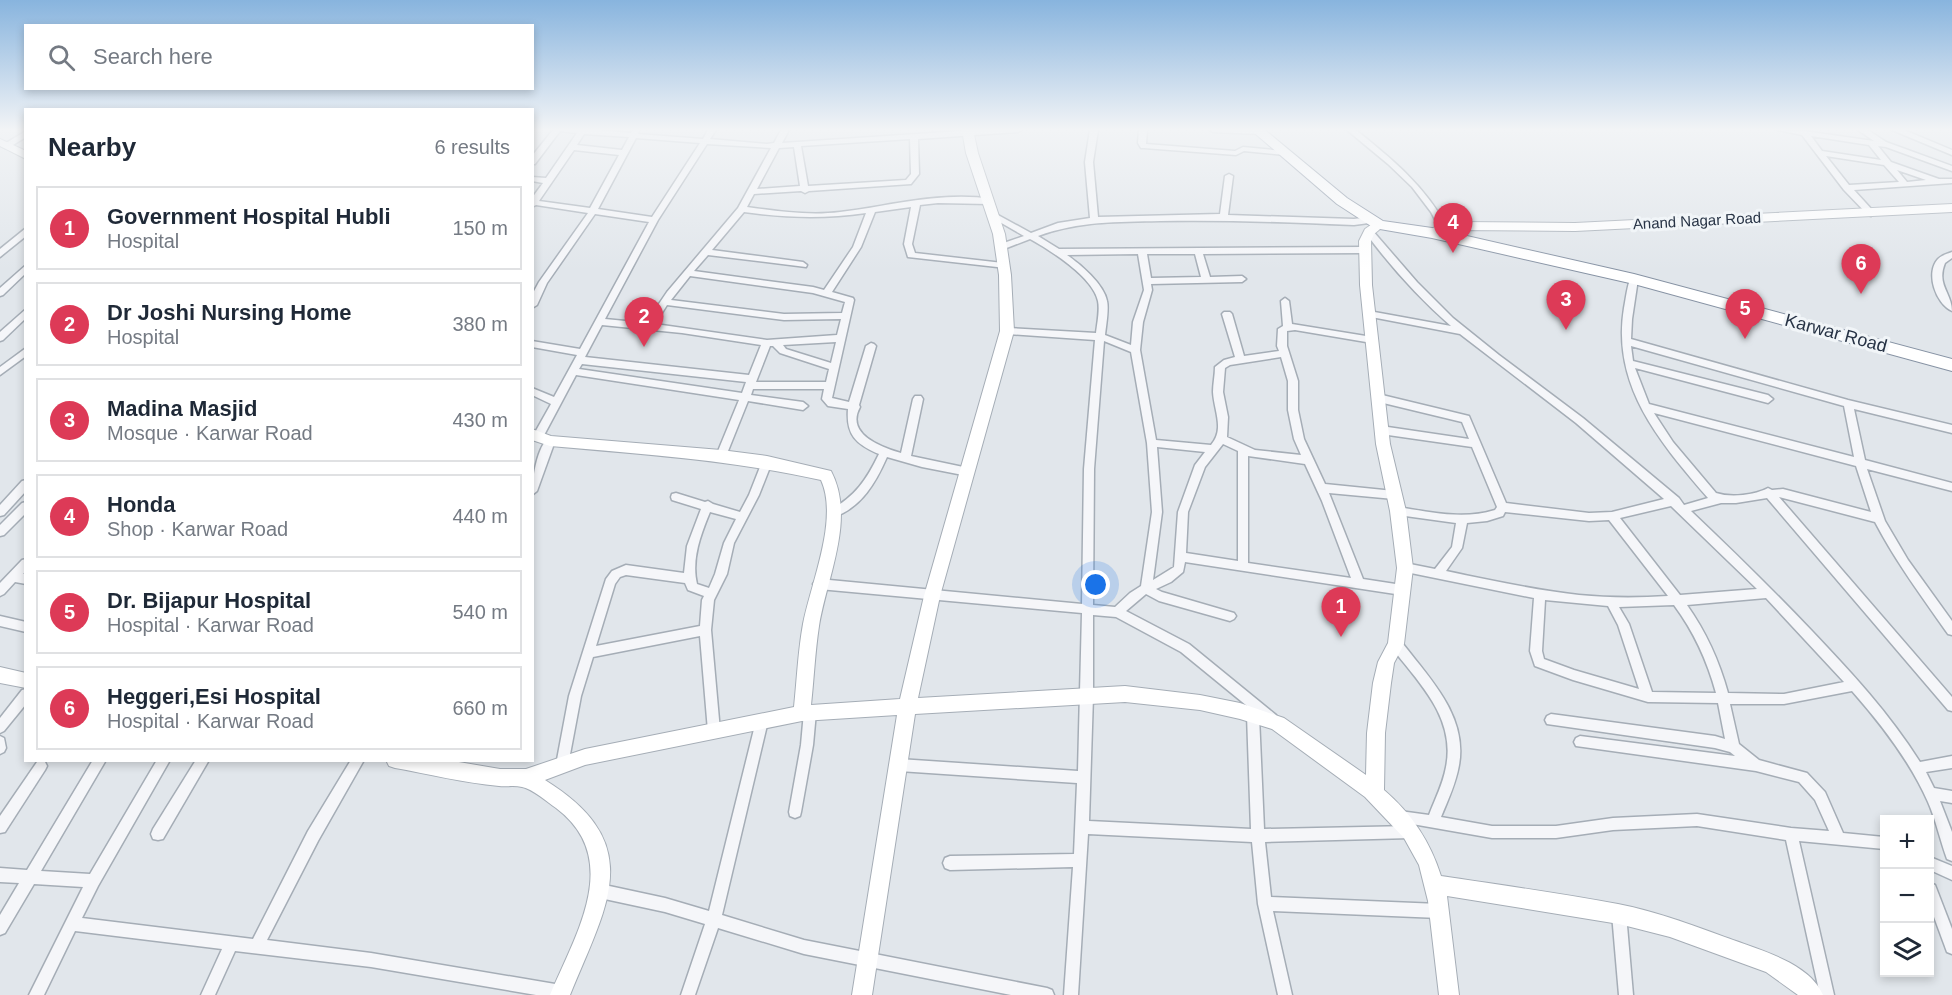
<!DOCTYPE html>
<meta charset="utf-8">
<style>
:root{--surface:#fff;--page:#f2f2f3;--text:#1f2937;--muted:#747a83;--line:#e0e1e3;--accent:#dd3a57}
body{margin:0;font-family:Helvetica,sans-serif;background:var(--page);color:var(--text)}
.controls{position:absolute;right:18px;bottom:18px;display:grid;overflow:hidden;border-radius:0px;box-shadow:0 3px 9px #0003}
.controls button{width:54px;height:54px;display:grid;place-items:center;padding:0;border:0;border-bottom:2px solid var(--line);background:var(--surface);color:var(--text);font:30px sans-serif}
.you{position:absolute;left:1096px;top:585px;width:21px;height:21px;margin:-15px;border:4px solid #fff;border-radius:50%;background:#1a73e8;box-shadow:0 0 0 9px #1a73e833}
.badge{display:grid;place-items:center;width:39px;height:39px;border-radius:50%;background:var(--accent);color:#fff;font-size:20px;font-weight:700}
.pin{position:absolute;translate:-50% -50px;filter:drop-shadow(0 2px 3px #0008)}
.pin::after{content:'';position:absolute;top:32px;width:21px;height:18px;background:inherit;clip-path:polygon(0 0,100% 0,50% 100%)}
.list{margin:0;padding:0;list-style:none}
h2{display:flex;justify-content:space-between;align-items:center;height:78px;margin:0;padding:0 24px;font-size:26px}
h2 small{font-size:20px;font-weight:400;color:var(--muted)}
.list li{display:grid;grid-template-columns:39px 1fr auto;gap:18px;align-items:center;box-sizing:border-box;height:84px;margin:0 12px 12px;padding:0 12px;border:2px solid var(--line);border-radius:0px}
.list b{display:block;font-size:22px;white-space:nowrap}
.list p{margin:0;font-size:20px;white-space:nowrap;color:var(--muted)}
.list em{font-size:20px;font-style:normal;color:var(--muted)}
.icon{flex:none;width:33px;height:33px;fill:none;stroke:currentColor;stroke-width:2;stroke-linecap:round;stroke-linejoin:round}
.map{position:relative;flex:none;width:1952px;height:995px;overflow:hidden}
.search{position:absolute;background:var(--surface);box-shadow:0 3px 9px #0003;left:24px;top:24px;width:510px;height:66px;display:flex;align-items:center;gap:15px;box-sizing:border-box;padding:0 21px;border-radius:0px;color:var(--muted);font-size:22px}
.panel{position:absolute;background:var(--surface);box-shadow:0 3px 9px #0003;left:24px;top:108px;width:510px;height:654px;border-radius:0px}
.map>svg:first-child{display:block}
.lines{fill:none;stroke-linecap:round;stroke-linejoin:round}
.street-casing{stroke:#a5adb6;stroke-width:3}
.secondary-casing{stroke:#a5adb6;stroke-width:2}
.highway-casing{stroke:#8793a4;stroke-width:2}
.street{fill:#f5f6f9;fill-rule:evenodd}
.secondary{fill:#fff;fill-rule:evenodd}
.highway{fill:#fff;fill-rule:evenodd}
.labels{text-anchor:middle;stroke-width:6;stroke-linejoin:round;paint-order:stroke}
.far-street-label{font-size:15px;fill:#273345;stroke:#f1f5f8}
.street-label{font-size:18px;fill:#273345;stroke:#f1f5f8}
</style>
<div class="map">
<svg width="1952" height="995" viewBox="0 0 1952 995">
<rect width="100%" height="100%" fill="#e1e6eb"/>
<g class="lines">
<g class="street-casing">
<g id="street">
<path d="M553,130H597L631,133L633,130H639L638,134L703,139L708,130H716L710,139L767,144L774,143L781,130H789L782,143L976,130H1022L1018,132L918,139L919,174L911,184L809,191L805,193L801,191L754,194L747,207C777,211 809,216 840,212C890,206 942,191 992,199V203L989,204L938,203L920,205L912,244L915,253L1003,263L1007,266L1006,268L908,257L904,244L911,207L875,212L861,247L832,292L853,298L854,300L832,398L849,402L866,346L871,343L874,344L876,346L859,405L860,407C845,434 881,447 901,453L913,399L915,396H921L923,399L911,456L968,468L972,469L973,472L972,475L968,476L922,467L887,457C876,482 862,507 834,517L830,516L829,513L830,510C855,497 867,479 879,454C856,444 846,435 848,409L828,406L822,399L824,389H753L751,395L803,402L808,406L803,410L748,401L726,456L721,460L716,456L739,400L576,375L542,439H534L533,436L551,404L532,395V388L554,397L577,355L532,347V341L580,349L649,222L595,214L547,283L537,305L532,308V295L539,282L588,213L536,205L532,207V198L543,183L532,181V177L546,178L577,133L560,131L535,164H532V156ZM584,134L629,137L622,150L577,145ZM636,138L700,143L652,217L598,209ZM910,139L911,174L906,180L808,186L801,146ZM707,144L771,148L738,208L667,292L646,323L605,319L658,220ZM794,147L800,186L757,189L779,148ZM574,150L619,155L590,208L539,201ZM744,212C786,218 825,219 866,213L853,247L824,290L813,287L694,271L708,255L806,267L807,265L803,262L712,250ZM690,276L813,293L845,302L842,313L784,314L671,300ZM667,305L784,320L841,319L837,335L767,340L655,324ZM602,325L682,333L761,345L749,375L585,357ZM836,342L831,363L786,349L783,345ZM770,346H773L780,353L829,369L826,382H756ZM582,364L746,382L742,393L579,369Z"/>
<path d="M1090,130H1098L1093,162L1098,217L1220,214L1225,176L1229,174L1233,176L1228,215L1354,219L1369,217L1373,220L1369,223L1354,225C1289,222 1225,220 1160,221C1116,222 1080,221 1038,236L1059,249L1364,247L1368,250L1364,253L1203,254L1210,277L1242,276L1246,279L1242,282L1151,284L1152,290L1143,322L1140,350L1156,440L1211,445C1225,429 1214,411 1213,392C1213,384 1215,375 1215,367L1224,360L1235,357L1222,314L1224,312H1230L1232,314L1244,356L1279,351L1277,346L1278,329L1283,326L1281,301L1285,298L1289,301L1292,324L1372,337L1377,340L1372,343L1295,330L1287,331V346L1298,381V410L1304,439L1325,484L1394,491L1398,492L1399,495L1398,498L1394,499L1329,493L1363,579L1402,585L1406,587L1408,590L1406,593L1402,595L1185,562L1183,572L1171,582L1156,589L1162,592L1234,613L1236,616L1234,619L1230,621L1159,601L1146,594L1126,611L1189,644L1276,715L1278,719L1276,723L1272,725L1259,716L1264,829L1411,826L1416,827L1418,832L1416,837L1411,838L1265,842L1271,897L1439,904L1444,906L1446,911L1444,916L1439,918L1273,911L1292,995H1278L1258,904L1252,842L1088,834L1078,995H1064L1073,867L950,870L945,868L943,863L945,858L950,856L1074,854L1077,783L899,771L895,769L893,765L895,761L899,759L1078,771L1082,613L819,589L815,587L813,584L815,581L819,579L1082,604L1084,469L1095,340L1007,334L1002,331L1007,328L1096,333C1097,324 1100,310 1098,301C1093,277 1050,250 1030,239L1004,249H998V245L1024,236L991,217L992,215H998L1031,233L1058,223L1090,218L1085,162ZM1138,254L1144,290L1133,322L1131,345L1105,335C1106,326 1109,309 1107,301C1104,284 1080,264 1067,255ZM1147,254H1195L1201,277L1151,278ZM1104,341L1131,352L1147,443L1152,512L1141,586L1130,593L1115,607L1093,605L1094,469ZM1281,357L1288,381V410L1294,439L1301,455L1255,450L1227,437L1228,417L1223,392L1225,368L1230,365ZM1223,444L1238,451V561L1186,553L1188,512L1205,467ZM1157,447L1205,452L1195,465L1178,512L1174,567L1153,580L1162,512ZM1248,456L1305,464L1322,501L1351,578L1248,563ZM1093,615L1116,617L1181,652L1252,710L1249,711L1247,715L1251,829L1089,821L1093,696Z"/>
<polygon points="1139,130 1147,130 1146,144 1235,151 1243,147 1284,151 1288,153 1284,155 1244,151 1236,155 1144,148 1141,148 1138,143"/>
<polygon points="1209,130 1262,130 1263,132 1259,134 1213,132"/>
<path d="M1347,130H1356C1392,159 1425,186 1447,227L1446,229H1440L1431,212L1412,187L1388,164Z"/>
<path d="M1778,130L1804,131L1874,141L1858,130H1868L1886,142L1952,166V171L1886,147L1878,146L1891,162L1939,179H1952V183L1854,190L1875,213L1871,216L1868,215L1844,190L1802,135ZM1811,136L1869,145L1881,160L1822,151ZM1826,156L1884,165L1899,182L1849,185ZM1897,170L1926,180L1907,182Z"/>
<polygon points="1892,130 1904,130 1952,150 1952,155"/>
<polygon points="26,131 26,137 8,148 5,148 1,146"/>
<polygon points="26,228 26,236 0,257 0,249"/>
<path d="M1369,229L1372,230L1417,282L1453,318L1499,355L1583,418L1679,498L1684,505L1708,498C1661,443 1611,387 1624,308C1626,298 1627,286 1631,277L1634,276L1638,279L1632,319L1631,339L1848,400L1952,425V433L1854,409L1865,460L1952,483V491L1867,469L1885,521L1908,560L1952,621V635L1948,634C1922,597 1896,562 1875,522L1779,497L1952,697V711L1948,710L1767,498L1736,503H1721L1691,511C1732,550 1773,590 1812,631C1851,672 1889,713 1920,762L1952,756V768L1926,772L1934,788L1952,791V803L1940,801L1952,832V861L1947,859C1940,840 1936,820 1928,802C1910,761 1881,724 1852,691L1784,704H1730L1739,744L1759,760L1807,773L1825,792L1843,833L1884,837V849L1799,841L1834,995H1820L1786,840L1697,826L1613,830L1556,838H1492L1395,821L1394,817L1395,813L1400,811L1429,815C1435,799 1443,784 1446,767C1456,718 1419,683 1392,648L1390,644L1392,640L1396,639L1400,640C1428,677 1468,715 1459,765C1456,783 1448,800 1441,817L1492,826H1556L1613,818L1697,814L1791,828L1829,831L1815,800L1799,782L1756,771L1576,746L1574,742L1576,738L1580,736L1735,756L1730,752L1715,748L1547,724L1545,720L1547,716L1551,714L1715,736L1725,739L1718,703L1648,702L1573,680L1535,666L1530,651L1534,598L1401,571L1399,568L1401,565L1405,563L1435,569L1452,547L1456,523L1398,515L1394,514L1393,511L1394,508L1398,507C1430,512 1463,520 1495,510L1497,507L1472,447L1381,434L1376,430L1381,426L1469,439L1462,422L1375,401L1373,398L1378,394L1469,416L1506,503L1589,513L1612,512L1664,499L1576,423L1460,334L1366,316L1364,314L1369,311L1451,326C1419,298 1390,266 1365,232ZM1631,346L1844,406L1854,457L1649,404L1635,368L1768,403L1773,399L1768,395L1633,361ZM1654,413L1856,466L1871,512L1783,489L1772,490L1768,488C1755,495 1731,498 1716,493L1673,442ZM1671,506L1757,589L1680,595L1620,518ZM1505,512L1589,521L1609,520L1668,596C1638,598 1609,598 1579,595C1534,590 1490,580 1446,571L1462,548L1467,523L1487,521L1503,516ZM1766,598L1844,682L1784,694L1728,693C1719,660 1706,632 1687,605ZM1545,600L1608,606L1618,625L1639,689L1574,670L1544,659L1542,651ZM1674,605C1694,632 1707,660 1716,693L1652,692L1629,624L1619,607Z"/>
<path d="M1952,252V258L1945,263C1936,285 1952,293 1952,311C1936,304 1925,273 1938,259C1942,255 1947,254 1952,252Z"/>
<polygon points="26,265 26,273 3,295 0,296 0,288"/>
<polygon points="26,309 26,318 3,340 0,341 0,332"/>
<polygon points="26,348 26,356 0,375 0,367"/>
<path d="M550,437L555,441L537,491L532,495C532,480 537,445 550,437Z"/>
<path d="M767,458L772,462L759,495L734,543L727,574L714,600L711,630L720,731L718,735L714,737L710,735L708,731L700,636L593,657L581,696L568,765L566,769L562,771L558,769L556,765L569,696L606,579L612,571L626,565L684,573L687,546L701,509L672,500L671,497L672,494L676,493L705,502L708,501L713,504L740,512L749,495L762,462ZM710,512L736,519L724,543L715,574L709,588L697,584C691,559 701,534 710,512ZM626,575L685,583L688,590L704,596L702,600L700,626L596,646L615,584L620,577Z"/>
<polygon points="26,480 26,491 4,515 0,516 0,505 22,481"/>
<polygon points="26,502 26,513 4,535 0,536 0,525 22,503"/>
<polygon points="26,559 26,571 23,574 26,574 26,584 15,582 4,594 0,596 0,583 22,560"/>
<polygon points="0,616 26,622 26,632 0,626"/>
<polygon points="26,689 26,704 4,731 0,733 0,718 22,690"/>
<polygon points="810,706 814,708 816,712 813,745 801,812 800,816 795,818 790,816 789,812 801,745 804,712 806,708"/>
<polygon points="762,715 766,717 768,721 722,915 804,940 1047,988 1052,990 1054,995 1011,995 804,954 718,928 695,995 681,995 705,924 665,912 600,898 595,896 593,891 595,886 600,884 665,898 709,911 756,721 758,717"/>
<polygon points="0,736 4,738 6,748 4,752 0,754"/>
<polygon points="42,760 45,762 47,766 45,770 5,832 0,833 0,816 37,762"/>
<polygon points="93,760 106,760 41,871 90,874 157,760 170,760 98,886 82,918 253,939 308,831 351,760 364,760 318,841 267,940 371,953 561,985 566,987 568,992 567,995 536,995 371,967 235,951 215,995 201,995 222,949 75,931 44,995 29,995 83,887 34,884 5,933 0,935 0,915 19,883 0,882 0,868 27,870"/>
<polygon points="196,760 209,760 163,839 158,840 153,839 151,834 153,829"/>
<polygon points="1930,857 1952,866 1952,880 1930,870"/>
<polygon points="1930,883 1935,885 1952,929 1952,954 1947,952 1930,906"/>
<polygon points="1619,907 1624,909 1626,914 1633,995 1619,995 1612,914 1614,909"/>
</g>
</g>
<g class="secondary-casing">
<g id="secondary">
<path d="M962,130H973L978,153L1005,234L1011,275L1014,331L940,596L918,698L1125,686L1200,695L1240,703L1284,718L1366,775L1367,733L1373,683L1378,662L1388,643L1397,568L1390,511L1376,444L1360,285L1359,241L1365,229L1375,222H1383L1385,225L1374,234L1371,241L1372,285L1390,444L1406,511L1413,568L1404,644L1394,663L1391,683L1385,733L1384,790C1412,814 1430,841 1441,876C1500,885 1560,893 1618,904C1659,912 1697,927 1736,941C1764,951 1811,965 1823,995H1798L1766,972L1670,937L1619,924L1447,896L1459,995H1439L1428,901L1419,865L1404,838L1365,797L1272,729L1240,719L1200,710L1125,702L915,714L872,995H852L897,715L802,721L585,765L545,780C648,844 607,904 570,995H550C575,935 624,859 556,808C547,802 533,789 522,787C514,785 506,787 499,786C464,783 429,774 395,768L389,766L386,760H447L500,769H526L585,749L794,707C797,679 798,651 803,624C811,583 839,519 821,480C732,460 641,454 550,446L532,440V429L551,436L721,450L767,456L831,471C856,518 827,577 819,626C815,652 814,678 811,705L900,699L924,596L1000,331L999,275L993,234L966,153Z"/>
<polygon points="0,139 26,151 26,159 0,146"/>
<polygon points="1952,204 1952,212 1575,231 1458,230 1446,231 1432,237 1426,233 1439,224 1458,222 1575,223"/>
<polygon points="0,667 26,673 26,688 0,683"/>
</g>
</g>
<g class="highway-casing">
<polygon id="highway" points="1251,130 1265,130 1347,198 1383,221 1432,228 1634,274 1952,359 1952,371 1634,284 1432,238 1374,228 1337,204"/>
</g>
<use href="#street" class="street"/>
<use href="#secondary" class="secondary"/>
<use href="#highway" class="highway"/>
</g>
<linearGradient id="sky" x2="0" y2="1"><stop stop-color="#88b4de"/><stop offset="0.48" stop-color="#f2f4f6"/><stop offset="1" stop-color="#f2f4f6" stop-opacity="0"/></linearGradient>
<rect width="1952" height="270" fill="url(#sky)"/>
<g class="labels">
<g class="far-street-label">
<text transform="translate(1697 221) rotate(-3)" y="5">Anand Nagar Road</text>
</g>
<g class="street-label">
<text transform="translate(1836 333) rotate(15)" y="6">Karwar Road</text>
</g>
</g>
</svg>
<div class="controls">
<button>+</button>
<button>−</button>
<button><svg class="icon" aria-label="layers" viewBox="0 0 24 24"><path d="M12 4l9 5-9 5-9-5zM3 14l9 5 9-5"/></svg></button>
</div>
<div class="you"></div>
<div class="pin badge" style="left:1341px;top:637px">1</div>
<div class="pin badge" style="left:644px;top:347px">2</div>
<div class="pin badge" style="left:1566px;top:330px">3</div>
<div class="pin badge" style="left:1453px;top:253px">4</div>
<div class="pin badge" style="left:1745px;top:339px">5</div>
<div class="pin badge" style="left:1861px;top:294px">6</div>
<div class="search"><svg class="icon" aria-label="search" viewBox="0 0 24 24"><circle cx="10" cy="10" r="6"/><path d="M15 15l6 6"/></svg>Search here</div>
<section class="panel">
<h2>Nearby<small>6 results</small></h2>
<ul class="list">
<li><span class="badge">1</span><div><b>Government Hospital Hubli</b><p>Hospital</p></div><em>150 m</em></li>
<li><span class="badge">2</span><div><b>Dr Joshi Nursing Home</b><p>Hospital</p></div><em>380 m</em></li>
<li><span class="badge">3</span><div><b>Madina Masjid</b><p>Mosque · Karwar Road</p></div><em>430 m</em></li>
<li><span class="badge">4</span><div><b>Honda</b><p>Shop · Karwar Road</p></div><em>440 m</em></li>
<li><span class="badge">5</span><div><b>Dr. Bijapur Hospital</b><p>Hospital · Karwar Road</p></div><em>540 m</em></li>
<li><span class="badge">6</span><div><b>Heggeri,Esi Hospital</b><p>Hospital · Karwar Road</p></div><em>660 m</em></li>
</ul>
</section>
</div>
